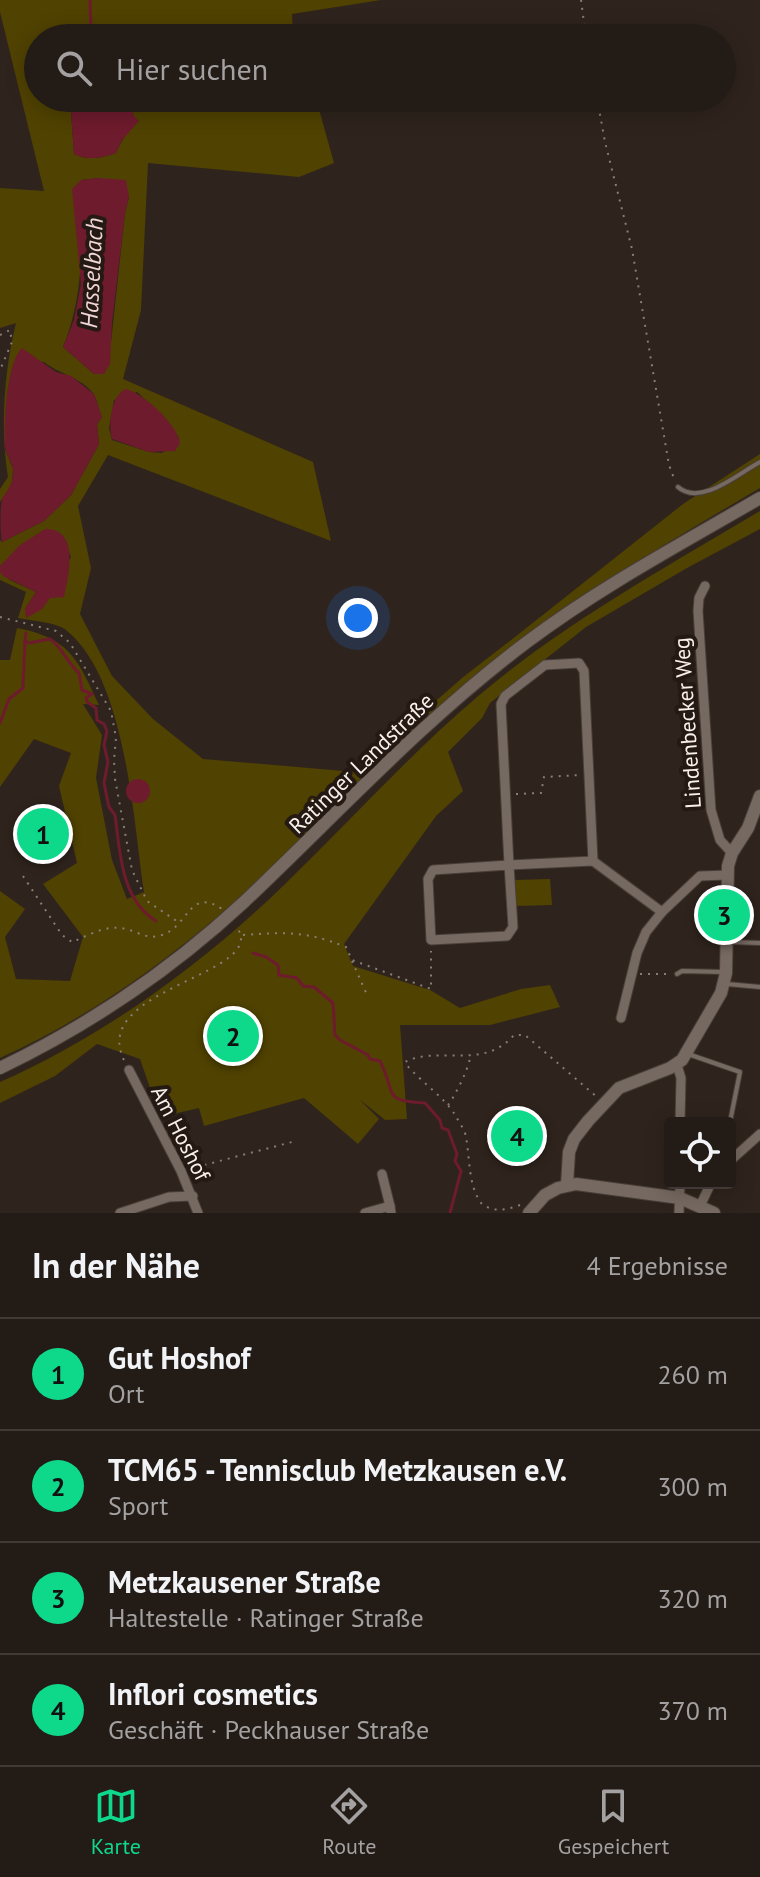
<!DOCTYPE html>
<html lang="de">
<meta charset="utf-8">
<style>
:root{--surface:#231b16;--page:#2f2823;--text:#f1f3f6;--muted:#a3a1a1;--line:#403935;--accent:#0ed98a}
body{margin:0;font-family:"PT Sans",sans-serif;background:var(--page);color:var(--text)}
.controls{position:absolute;right:24px;bottom:24px;display:grid;overflow:hidden;border-radius:8px;box-shadow:0 4px 20px #0003}
.controls button{width:72px;height:72px;display:grid;place-items:center;padding:0;border:0;border-bottom:2px solid var(--line);background:var(--surface);color:var(--text);font:40px sans-serif}
.you{position:absolute;left:358px;top:618px;width:28px;height:28px;margin:-20px;border:6px solid #fff;border-radius:50%;background:#1a73e8;box-shadow:0 0 0 12px #1a73e833}
.badge{display:grid;place-items:center;width:52px;height:52px;border-radius:50%;background:var(--accent);color:#111;font-size:26px;font-weight:700}
.pin{position:absolute;translate:-50% -50%;border:4px solid #fff;box-shadow:0 2px 8px #0006}
.list{margin:0;padding:0;list-style:none}
h2{display:flex;justify-content:space-between;align-items:center;height:104px;margin:0;padding:0 32px;font-size:34px}
h2 small{font-size:26px;font-weight:400;color:var(--muted)}
.list li{display:grid;grid-template-columns:52px 1fr auto;gap:24px;align-items:center;box-sizing:border-box;height:112px;padding:0 32px;border-top:2px solid var(--line)}
.list b{display:block;font-size:30px;white-space:nowrap}
.list p{margin:0;font-size:26px;white-space:nowrap;color:var(--muted)}
.list em{font-size:26px;font-style:normal;color:var(--muted)}
.icon{flex:none;width:44px;height:44px;fill:none;stroke:currentColor;stroke-width:2;stroke-linecap:round;stroke-linejoin:round}
.map{position:relative;flex:none;width:760px;height:1213px;overflow:hidden}
.search{position:absolute;background:var(--surface);box-shadow:0 4px 20px #0003;left:24px;right:24px;top:24px;height:88px;display:flex;align-items:center;gap:20px;box-sizing:border-box;padding:0 28px;border-radius:44px;color:var(--muted);font-size:30px}
.sheet{height:552px;background:var(--surface)}
nav{display:flex;justify-content:space-around;align-items:center;box-sizing:border-box;height:112px;border-top:2px solid var(--line);background:var(--surface);font-size:22px;color:var(--muted)}
nav a{display:grid;justify-items:center;gap:4px}
nav .on{color:var(--accent)}
.map>svg:first-child{display:block}
.green{fill:#504200;fill-rule:evenodd}
.water{fill:#6e1b2d}
.lines{fill:none;stroke-linecap:round;stroke-linejoin:round}
.stream{stroke:#6e1b2d;stroke-width:3}
.lane-casing{stroke:#493f39;stroke-width:6}
.street-casing{stroke:#493f39;stroke-width:11}
.secondary-casing{stroke:#493f39;stroke-width:14}
.path{stroke:#877e78;stroke-width:2;stroke-dasharray:2 6;stroke-linecap:butt}
.lane{stroke:#766961;stroke-width:4}
.street{stroke:#766961;stroke-width:9}
.secondary{stroke:#766961;stroke-width:12}
.secondary-bridge-casing{stroke:#493f39;stroke-width:14;stroke-linecap:butt}
.secondary-bridge{stroke:#766961;stroke-width:12}
.labels{text-anchor:middle;stroke-width:8;stroke-linejoin:round;paint-order:stroke}
.street-label{font-size:22px;fill:#f9f1ec;stroke:#251a13}
.water-label{font-size:24px;font-style:italic;fill:#f0d6d8;stroke:#251a13}
</style>
<div class="map">
<svg width="760" height="1213" viewBox="0 0 760 1213">
<rect width="100%" height="100%" fill="#2f241d"/>
<g class="green">
<path d="M0,0H381L292,14L293,38H38V98H70L74,154C89,161 101,158 116,153C130,122 136,136 129,98H297L298,100L317,102L334,163L299,177L148,163L141,310L123,379L313,462L331,541L108,455L78,506L91,568L80,614L112,676L153,719L203,759L355,772L462,678L515,637L683,504L760,454V488C662,546 561,604 473,677C382,751 306,840 217,917C152,972 78,1023 0,1058V891L25,909L5,937L16,979L70,981L83,937L43,884L77,863L59,786L71,753L34,739L0,787V660H10L17,628C69,638 78,659 99,705L83,704L102,735L96,778L112,860L127,899L144,892C133,819 126,678 66,630C56,622 32,621 18,618L26,592L0,580V572L10,580L36,592L25,609H42L71,557L61,534L0,566V540L2,542L44,521L71,495L99,444L97,424L102,417C98,410 97,398 93,393C80,377 59,374 44,362L13,365L8,389L5,449L13,469L12,485L0,502V489L8,477C0,428 4,372 16,323L0,328V188L44,191L0,12ZM99,178L129,197L125,213L111,342L94,374L63,347C86,291 81,239 81,180ZM137,392L164,417L179,438L162,453L149,452L112,440L109,428L114,400Z"/>
<path d="M760,511V529L687,568L586,627L490,703L482,718L448,752L463,791L436,816L344,944L353,966L430,990L460,1008L521,989L550,985L560,1007L490,1025H400L407,1119L385,1120L359,1099L379,1119L358,1144L304,1098L204,1126L199,1108L160,1117L140,1059L97,1044L55,1076L0,1103V1082C104,1036 200,966 282,887C347,824 408,756 477,697C564,623 663,569 760,511Z"/>
<polygon points="550,879 552,905 516,906 515,880"/>
</g>
<g class="water">
<path d="M70,98H129L134,116L139,121L122,140L116,153C101,158 89,161 74,154Z"/>
<polygon points="99,178 126,180 129,197 125,213 112,323 110,364 104,374 94,374 63,347 74,320 81,284 72,189 81,180"/>
<path d="M22,348L56,372L71,376L94,394L102,417L97,424L99,444L71,495L44,521L2,542C0,532 0,509 2,499C8,489 14,483 13,470C12,462 6,455 5,446C4,424 6,363 22,348Z"/>
<path d="M125,389C142,392 174,422 179,439C181,445 178,446 175,451L149,452L112,439C108,424 111,397 125,389Z"/>
<path d="M45,529C80,528 69,576 64,597L50,598L42,609L26,618L25,609L36,592L3,576L0,572V566L20,545Z"/>
<circle cx="138" cy="791" r="12"/>
</g>
<g class="lines">
<g class="stream">
<polyline points="90,0 91,30"/>
<path d="M26,633L25,641L29,643L50,639C63,648 67,663 79,673L82,690L92,694L86,698L87,702L96,708L97,720L104,724L107,731L104,745L108,762L104,783L109,807L115,815C120,852 121,900 156,921"/>
<polyline points="0,723 9,699 23,688 25,641"/>
<path d="M253,953L266,957L278,965L279,975L297,978L303,986L314,987L333,1003L335,1035L340,1040L368,1055L370,1059L380,1061C397,1094 381,1101 425,1103L440,1120L442,1128L448,1130L457,1154L455,1161L461,1171L450,1213"/>
</g>
<g class="lane-casing">
<g id="lane">
<path d="M678,487C701,507 739,473 760,462"/>
<polyline points="730,942 760,943"/>
<polyline points="677,974 682,971 724,972"/>
<polyline points="727,984 760,987"/>
<polyline points="688,1054 740,1072 730,1122"/>
</g>
</g>
<g class="street-casing">
<g id="street">
<polyline points="705,586 699,598 698,611 711,810 720,840 732,853"/>
<polyline points="593,861 584,671 579,663 545,665 505,696 501,704 509,865 593,861 662,912"/>
<polygon points="509,865 513,927 507,936 431,940 428,879 433,870"/>
<polyline points="621,1018 637,953 646,932 662,912 700,876 728,875"/>
<polyline points="677,1065 681,1078 680,1123"/>
<polyline points="129,1070 181,1171 198,1213"/>
<polyline points="730,1161 760,1134"/>
<polyline points="382,1174 390,1206"/>
<polyline points="700,1206 711,1183"/>
<polyline points="120,1213 169,1197 193,1196"/>
<polyline points="365,1213 390,1206 391,1213"/>
<polyline points="679,1213 680,1183"/>
</g>
</g>
<g class="secondary-casing">
<g id="secondary">
<path d="M244,902C337,814 424,719 527,642C600,587 681,544 760,498"/>
<path d="M0,1068C79,1030 150,984 216,927"/>
<polyline points="567,1185 569,1152 574,1139 588,1121 619,1088 670,1068 682,1060 721,993 726,973 728,866 732,853 748,828 760,796"/>
<polyline points="529,1213 545,1195 558,1188 576,1184 680,1198 714,1213"/>
</g>
</g>
<g class="path">
<polyline points="581,0 586,38"/>
<polyline points="597,98 605,142 632,249 669,465 675,481"/>
<polyline points="0,335 10,330 12,342 0,370"/>
<polyline points="0,617 56,631 70,643 111,711 116,738 114,760 115,779 132,870 147,901 178,922"/>
<polyline points="516,794 541,793 544,777 580,775"/>
<path d="M23,876L62,935L72,942C87,936 103,926 120,928C135,929 146,941 162,935C189,926 189,887 222,909"/>
<path d="M243,935C286,932 306,931 346,947L352,960L431,989V951"/>
<polyline points="352,961 368,997"/>
<polyline points="640,974 670,974"/>
<path d="M124,1060C88,987 273,975 236,926"/>
<path d="M448,1105C455,1096 468,1070 470,1058"/>
<polyline points="189,1169 292,1142"/>
<path d="M520,1205C507,1210 493,1213 481,1203C468,1185 470,1158 466,1137C465,1130 459,1122 455,1115C446,1098 409,1072 405,1062C437,1045 483,1071 514,1035H525L597,1097"/>
</g>
<use href="#lane" class="lane"/>
<use href="#street" class="street"/>
<use href="#secondary" class="secondary"/>
<g class="secondary-bridge-casing">
<polyline id="secondary-bridge" points="216,927 244,902"/>
</g>
<use href="#secondary-bridge" class="secondary-bridge"/>
</g>
<g class="labels">
<g class="street-label">
<text transform="translate(687 723) rotate(-94)" y="8">Lindenbecker Weg</text>
<text transform="translate(361 763) rotate(-44)" y="8">Ratinger Landstraße</text>
<text transform="translate(181 1133) rotate(63)" y="8">Am Hoshof</text>
</g>
<g class="water-label">
<text transform="translate(92 273) rotate(-87)" y="8">Hasselbach</text>
</g>
</g>
</svg>
<div class="controls">
<button><svg class="icon" aria-label="locate" viewBox="0 0 24 24"><circle cx="12" cy="12" r="6"/><path d="M12 2v4M12 18v4M2 12h4M18 12h4"/></svg></button>
</div>
<div class="you"></div>
<div class="pin badge" style="left:43px;top:834px">1</div>
<div class="pin badge" style="left:233px;top:1036px">2</div>
<div class="pin badge" style="left:724px;top:915px">3</div>
<div class="pin badge" style="left:517px;top:1136px">4</div>
<div class="search"><svg class="icon" aria-label="search" viewBox="0 0 24 24"><circle cx="10" cy="10" r="6"/><path d="M15 15l6 6"/></svg>Hier suchen</div>
</div>
<section class="sheet">
<h2>In der Nähe<small>4 Ergebnisse</small></h2>
<ul class="list">
<li><span class="badge">1</span><div><b>Gut Hoshof</b><p>Ort</p></div><em>260 m</em></li>
<li><span class="badge">2</span><div><b>TCM65 - Tennisclub Metzkausen e.V.</b><p>Sport</p></div><em>300 m</em></li>
<li><span class="badge">3</span><div><b>Metzkausener Straße</b><p>Haltestelle · Ratinger Straße</p></div><em>320 m</em></li>
<li><span class="badge">4</span><div><b>Inflori cosmetics</b><p>Geschäft · Peckhauser Straße</p></div><em>370 m</em></li>
</ul>
</section>
<nav>
<a class="on"><svg class="icon" aria-label="map" viewBox="0 0 24 24"><path d="M3 6l6-2 6 2 6-2v14l-6 2-6-2-6 2zM9 4v14M15 6v14"/></svg>Karte</a>
<a><svg class="icon" aria-label="directions" viewBox="0 0 24 24"><path d="M12 3l9 9-9 9-9-9zM9 14v-3h6M13 9l2 2-2 2"/></svg>Route</a>
<a><svg class="icon" aria-label="saved" viewBox="0 0 24 24"><path d="M7 4h10v16l-5-4-5 4z"/></svg>Gespeichert</a>
</nav>
